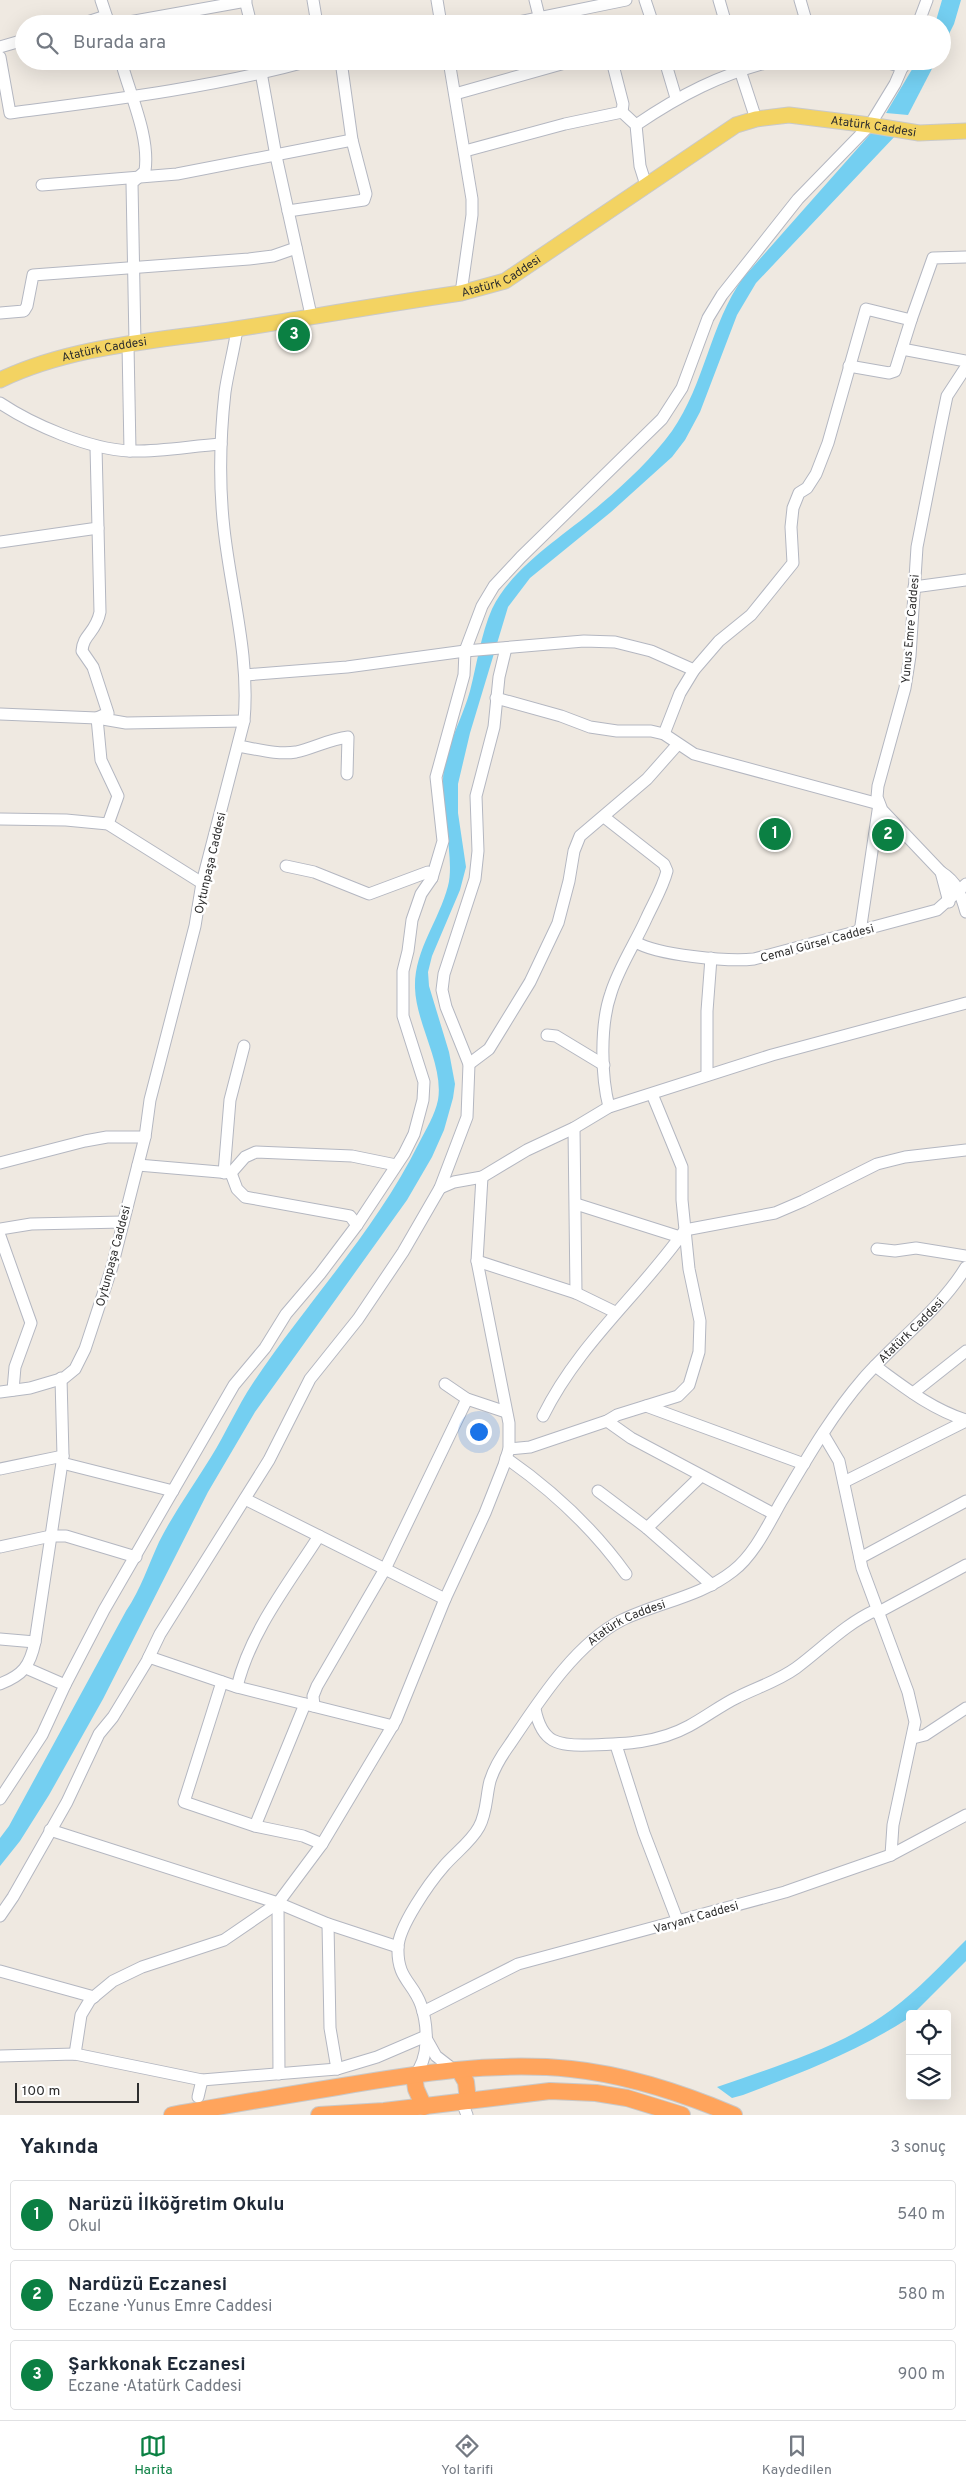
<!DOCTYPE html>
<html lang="tr">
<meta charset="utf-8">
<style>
:root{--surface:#fff;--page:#f6f6f7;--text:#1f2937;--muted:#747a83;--line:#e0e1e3;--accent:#0b8043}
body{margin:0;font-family:Overpass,sans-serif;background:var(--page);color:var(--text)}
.controls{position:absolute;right:15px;bottom:15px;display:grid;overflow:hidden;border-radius:5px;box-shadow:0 5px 20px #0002}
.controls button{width:45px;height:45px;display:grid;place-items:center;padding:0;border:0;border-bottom:1px solid var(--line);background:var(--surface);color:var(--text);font:25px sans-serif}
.scale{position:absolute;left:15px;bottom:12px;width:124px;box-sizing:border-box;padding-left:5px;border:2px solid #2e2e2e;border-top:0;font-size:14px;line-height:18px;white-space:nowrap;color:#2e2e2e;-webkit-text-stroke:4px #fff;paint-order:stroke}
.you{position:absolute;left:478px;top:1431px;width:18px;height:18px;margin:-12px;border:4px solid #fff;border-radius:50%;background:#1a73e8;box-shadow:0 0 0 8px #1a73e833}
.badge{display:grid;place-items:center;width:32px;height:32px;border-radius:50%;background:var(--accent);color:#fff;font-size:16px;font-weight:700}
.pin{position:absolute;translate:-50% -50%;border:2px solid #fff;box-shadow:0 1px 5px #0006}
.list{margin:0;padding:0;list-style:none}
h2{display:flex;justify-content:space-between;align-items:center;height:65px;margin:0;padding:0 20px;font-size:21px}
h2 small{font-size:16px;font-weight:400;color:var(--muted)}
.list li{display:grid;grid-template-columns:32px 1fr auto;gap:15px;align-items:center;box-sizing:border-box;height:70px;margin:0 10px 10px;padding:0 10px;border:1px solid var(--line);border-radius:5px}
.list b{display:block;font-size:19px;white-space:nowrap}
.list p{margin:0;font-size:16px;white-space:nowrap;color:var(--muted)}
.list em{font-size:16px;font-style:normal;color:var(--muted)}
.icon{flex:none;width:28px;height:28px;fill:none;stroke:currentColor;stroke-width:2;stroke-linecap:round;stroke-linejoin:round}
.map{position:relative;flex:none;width:966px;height:2115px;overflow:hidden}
.search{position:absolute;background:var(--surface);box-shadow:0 5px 20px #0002;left:15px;right:15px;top:15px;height:55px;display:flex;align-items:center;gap:12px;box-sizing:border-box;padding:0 18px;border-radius:28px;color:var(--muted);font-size:19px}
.sheet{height:305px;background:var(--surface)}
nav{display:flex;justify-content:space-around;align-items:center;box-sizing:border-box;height:70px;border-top:1px solid var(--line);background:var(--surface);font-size:14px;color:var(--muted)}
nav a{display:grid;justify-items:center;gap:2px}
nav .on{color:var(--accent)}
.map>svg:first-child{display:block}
.water{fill:#74cff1}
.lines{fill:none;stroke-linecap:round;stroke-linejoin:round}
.minor-casing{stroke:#b4b7c1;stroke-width:13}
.major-casing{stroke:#c9c9c9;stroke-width:17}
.highway-casing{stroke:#c9c9c9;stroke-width:18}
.minor{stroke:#fff;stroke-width:11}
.major{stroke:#f3d362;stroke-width:15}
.highway{stroke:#ffa45c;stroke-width:16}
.labels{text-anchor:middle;stroke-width:5;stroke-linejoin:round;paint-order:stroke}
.street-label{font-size:12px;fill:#2e2e2e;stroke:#fff}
</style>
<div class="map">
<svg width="966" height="2115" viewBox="0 0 966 2115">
<rect width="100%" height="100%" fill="#efe9e1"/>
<g class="water">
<polygon points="942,0 961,0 954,24 942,48 942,24 935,24"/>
<polygon points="917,61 936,61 908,115 886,113"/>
<path d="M873,131L897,134L756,283L737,315L700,412L685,440L672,457L611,512L530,578L508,607L470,733L458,784V813L466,867L460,890L432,956L428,972L429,986L449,1052L455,1084L453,1098L444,1130L432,1157L407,1200L255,1412L208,1492L103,1699L49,1795L20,1841L0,1866V1838L9,1826L126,1611C141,1589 148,1566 159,1542C174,1512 194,1485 211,1457C226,1433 237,1407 253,1383C307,1302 376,1230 419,1143C426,1129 435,1115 438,1100C444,1065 416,1024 415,988C414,950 439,921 448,886C455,860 441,809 443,779C444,749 462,720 470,691C477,664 481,634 492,609C513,565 567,534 602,503C627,482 653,457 672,431C705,384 710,324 743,278Z"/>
<path d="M966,1940V1961L913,2014H910L909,2018C856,2052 801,2073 743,2095L732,2098L717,2087C776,2066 840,2048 891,2010C918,1990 942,1964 966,1940Z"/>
</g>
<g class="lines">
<g class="minor-casing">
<g id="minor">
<polyline points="101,0 109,24"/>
<polyline points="245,0 251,24"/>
<polyline points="313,0 317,24"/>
<polyline points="437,0 441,24"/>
<polyline points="535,0 541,24"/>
<polyline points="645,0 653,24"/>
<polyline points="719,0 726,24"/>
<polyline points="800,0 807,24"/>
<polyline points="81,24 106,16"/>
<polyline points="118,24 246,1"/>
<polyline points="509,24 626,0"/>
<polyline points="918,24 927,0"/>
<polyline points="0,47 24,40"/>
<path d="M0,57L10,113C110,100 211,88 309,61"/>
<path d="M121,61C130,95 150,136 145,171L132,183L135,343"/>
<polyline points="259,61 276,156 311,315"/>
<polyline points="449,61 472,199 472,215 461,293"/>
<polyline points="612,61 623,104 622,112"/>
<polyline points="665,61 676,98"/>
<polyline points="737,61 756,119"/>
<polyline points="881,61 903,67"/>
<polyline points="455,94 572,61"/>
<path d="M636,125C680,95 721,74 773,61"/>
<polyline points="465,151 565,124 622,112 636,125 640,166 646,185"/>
<polyline points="42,185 177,174 352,140"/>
<polyline points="288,211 364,200 366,194 352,140 341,61"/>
<polyline points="0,313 24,311 27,306 33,275 249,259 273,256 296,248"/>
<polyline points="128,345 130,451"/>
<polyline points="902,349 966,361"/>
<polyline points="849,366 889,373 895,371 911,320 933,258 966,257"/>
<path d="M0,403C33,425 89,449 129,451C159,452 191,446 221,444"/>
<path d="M98,528L100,612C96,633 83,634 82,651L93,667L108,713L97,718L101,760L118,796L108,824"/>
<polyline points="0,542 98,528 96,447"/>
<polyline points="914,587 966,580"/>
<polyline points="245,675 347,667 465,651 584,641 615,642 651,651 694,670"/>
<polyline points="496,698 561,716 590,727 617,731 651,731 664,734 694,754 879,804 860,932"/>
<polyline points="0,714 97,718 126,723 244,721"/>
<polyline points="664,734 680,693 694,670 719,641 751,615 793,563 791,527 793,508 799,493 807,488 816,474 828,443 866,309 911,320"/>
<path d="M238,746C257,749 277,755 296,752C314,748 330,739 348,737L347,774"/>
<path d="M604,817L664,864L667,871C663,887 654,902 647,917C636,942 619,967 611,993C600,1024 601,1076 609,1107"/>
<polyline points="0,819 66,820 108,824 202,883"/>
<polyline points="286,866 314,872 369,894 428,872 432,878"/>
<polyline points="941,872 882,810 877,797 878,786 905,688 910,656 917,547 940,430 947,396 966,367"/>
<path d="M949,902L941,872C957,882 961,894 966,912"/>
<path d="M636,942C656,955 729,962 754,959L937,910L966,884"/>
<polyline points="547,1035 556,1036 604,1065"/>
<polyline points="469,1064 489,1049 530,982 558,923 569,881 574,851 580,836 647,779 678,744"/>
<polyline points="707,1075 707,1011 711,958"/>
<polyline points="574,1128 576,1293"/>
<polyline points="0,1163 85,1141 107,1137 145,1137"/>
<polyline points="138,1165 231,1173"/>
<polyline points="224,1173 230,1100 244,1046"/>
<polyline points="231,1173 245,1157 256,1152 352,1156 396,1165"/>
<polyline points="231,1173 237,1189 245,1197 350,1216 357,1225"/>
<polyline points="440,1188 454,1182 482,1177 527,1150 574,1128 609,1107 772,1055 966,1003"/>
<polyline points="576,1204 680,1237"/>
<polyline points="0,1229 31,1224 123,1222"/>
<polyline points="0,1236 31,1323 15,1367 13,1390"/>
<polyline points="877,1249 895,1251 916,1248 966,1256"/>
<polyline points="477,1261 576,1293 615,1312"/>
<path d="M875,1366C904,1387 931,1409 966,1420"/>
<polyline points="445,1384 467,1399 506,1412"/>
<path d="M0,1392L30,1388L64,1378L75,1369L85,1349L112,1267L145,1137L150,1100L195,926L202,883L244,721C250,656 231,593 224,529C219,485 220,437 225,392C228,371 234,350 237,329"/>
<polyline points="913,1393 966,1351"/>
<polyline points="646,1406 804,1464"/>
<path d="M543,1416C579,1343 640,1294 685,1230L775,1213L803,1201L877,1164L905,1157L966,1150"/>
<polyline points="607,1421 631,1438 774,1514"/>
<polyline points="823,1434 839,1461 862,1568 908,1692 915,1722 893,1825 891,1855"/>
<polyline points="509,1449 530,1447 607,1421 617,1415 678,1396 689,1385 699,1352 700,1321 689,1269 682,1200 682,1167 652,1094"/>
<path d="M506,1458C552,1490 593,1528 626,1574"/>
<polyline points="62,1463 173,1491"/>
<polyline points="0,1469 63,1456"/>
<polyline points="701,1476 647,1528 712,1585"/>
<polyline points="844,1482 966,1421"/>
<polyline points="598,1491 647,1528"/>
<polyline points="245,1499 445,1599"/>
<polyline points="0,1547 51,1536 66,1536 136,1557"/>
<polyline points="860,1558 966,1501"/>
<polyline points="877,1613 966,1565"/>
<polyline points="0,1639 35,1642"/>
<polyline points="149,1657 237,1687 393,1726"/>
<polyline points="222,1682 184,1802 255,1826 303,1836 322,1844"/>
<path d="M0,1684C23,1675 30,1666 35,1642L63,1456L61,1378"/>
<polyline points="65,1685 104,1610 234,1385 265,1348 286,1314 320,1274 357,1225 404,1154 414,1134 423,1100 424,1082 403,1016 403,971 408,951 412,920 421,894 432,878 443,841 436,777 464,675 465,651 482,606 494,586 521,557 662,419 682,388 708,318 722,295 798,199 870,125 895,84 905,61"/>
<path d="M237,1687C250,1632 289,1583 319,1536"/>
<polyline points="314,1706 313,1696 317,1686 385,1569 467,1399"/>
<path d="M535,1709C542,1743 557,1746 590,1745C625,1744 658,1743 689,1726C706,1717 721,1705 738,1697C758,1687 778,1681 796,1668C823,1648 845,1624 876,1610"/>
<polyline points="913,1738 925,1735 966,1708"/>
<polyline points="616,1745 644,1833 678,1922"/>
<polyline points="0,1799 42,1735 65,1685 26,1668"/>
<polyline points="255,1826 305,1704"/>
<polyline points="50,1830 278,1903 279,2074"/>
<polyline points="278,1903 328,1924 398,1947"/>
<polyline points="0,1916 13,1897 67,1802 99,1734 113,1717 147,1661 160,1634 269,1460 310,1379 358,1319 403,1252 440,1188 467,1117 469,1064 446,1007 442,990 444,974 475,879 478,851 476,796 494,727 499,677 506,648"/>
<polyline points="328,1924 330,2028 337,2069"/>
<polyline points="0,1971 94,1997"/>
<polyline points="423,2012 518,1964 785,1892 891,1855 966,1815"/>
<polyline points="427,2040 436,2056 454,2070"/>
<polyline points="75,2054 81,2015 90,2000 113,1981 142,1967 224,1940 278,1903 322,1844 396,1720 445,1599 485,1513 504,1465 509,1449 509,1423 477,1261 482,1177"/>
<polyline points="0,2056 75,2054 202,2080 337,2069 377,2057 426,2036"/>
<path id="s1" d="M414,2076C430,2058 428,2026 421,2005C413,1982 397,1979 398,1948C398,1927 430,1882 444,1866C455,1853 471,1842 479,1827C487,1813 486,1796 490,1781C494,1768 502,1755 510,1744C539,1701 575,1644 622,1620C659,1602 700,1597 733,1571C754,1555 768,1525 781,1502C806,1460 831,1416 863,1379C896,1341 939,1311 966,1267"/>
<polyline points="198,2097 202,2080"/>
<polyline points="462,2102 467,2115"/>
</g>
</g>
<g class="major-casing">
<g id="major">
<path id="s2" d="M0,380C73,345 158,341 236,329C311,317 386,304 461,293L505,281L736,125L756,119L789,115L870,125L919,133L966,131"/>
</g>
</g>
<g class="highway-casing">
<g id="highway">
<polyline points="459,2070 466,2082 468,2101"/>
<polyline points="414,2076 416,2089 424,2107"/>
<path d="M172,2115C227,2105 282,2096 337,2087C414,2074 493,2061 571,2069C628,2075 682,2093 734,2115"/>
<polyline points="319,2115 384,2111 550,2091 596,2093 627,2098 682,2115"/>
</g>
</g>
<use href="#minor" class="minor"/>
<use href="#major" class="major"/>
<use href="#highway" class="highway"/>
</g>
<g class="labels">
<g class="street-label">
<text dy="4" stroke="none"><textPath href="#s2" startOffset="934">Atatürk Caddesi</textPath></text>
<text dy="4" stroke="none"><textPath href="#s2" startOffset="514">Atatürk Caddesi</textPath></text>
<text dy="4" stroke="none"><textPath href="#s2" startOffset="109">Atatürk Caddesi</textPath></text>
<text transform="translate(910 629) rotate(-85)" y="4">Yunus Emre Caddesi</text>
<text transform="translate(210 863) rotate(-77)" y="4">Oytunpaşa Caddesi</text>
<text transform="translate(817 943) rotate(-15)" y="4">Cemal Gürsel Caddesi</text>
<text transform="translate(113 1256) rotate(-75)" y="4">Oytunpaşa Caddesi</text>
<text dy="4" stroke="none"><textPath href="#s1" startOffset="966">Atatürk Caddesi</textPath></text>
<text dy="4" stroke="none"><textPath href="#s1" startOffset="546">Atatürk Caddesi</textPath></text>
<text transform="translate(696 1917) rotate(-16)" y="4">Varyant Caddesi</text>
</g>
</g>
</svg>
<div class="controls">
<button><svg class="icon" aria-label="locate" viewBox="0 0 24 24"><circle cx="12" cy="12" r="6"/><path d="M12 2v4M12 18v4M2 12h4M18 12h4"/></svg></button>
<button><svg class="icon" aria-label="layers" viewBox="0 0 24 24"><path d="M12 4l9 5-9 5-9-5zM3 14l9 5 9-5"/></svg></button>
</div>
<div class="scale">100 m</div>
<div class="you"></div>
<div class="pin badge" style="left:775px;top:834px">1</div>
<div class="pin badge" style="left:888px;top:835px">2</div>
<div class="pin badge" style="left:294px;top:335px">3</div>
<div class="search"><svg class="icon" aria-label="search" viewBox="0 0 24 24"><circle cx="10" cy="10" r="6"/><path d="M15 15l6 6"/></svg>Burada ara</div>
</div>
<section class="sheet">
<h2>Yakında<small>3 sonuç</small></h2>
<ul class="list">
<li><span class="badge">1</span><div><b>Narüzü İlköğretim Okulu</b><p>Okul</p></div><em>540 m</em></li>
<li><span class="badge">2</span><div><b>Nardüzü Eczanesi</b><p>Eczane · Yunus Emre Caddesi</p></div><em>580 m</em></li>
<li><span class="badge">3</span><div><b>Şarkkonak Eczanesi</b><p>Eczane · Atatürk Caddesi</p></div><em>900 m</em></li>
</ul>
</section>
<nav>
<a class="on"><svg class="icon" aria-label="map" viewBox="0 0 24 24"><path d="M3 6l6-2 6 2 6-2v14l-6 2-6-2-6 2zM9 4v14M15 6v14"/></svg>Harita</a>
<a><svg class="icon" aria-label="directions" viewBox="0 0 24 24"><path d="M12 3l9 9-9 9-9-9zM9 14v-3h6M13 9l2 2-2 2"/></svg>Yol tarifi</a>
<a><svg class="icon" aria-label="saved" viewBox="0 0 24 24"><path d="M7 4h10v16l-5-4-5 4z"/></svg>Kaydedilen</a>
</nav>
